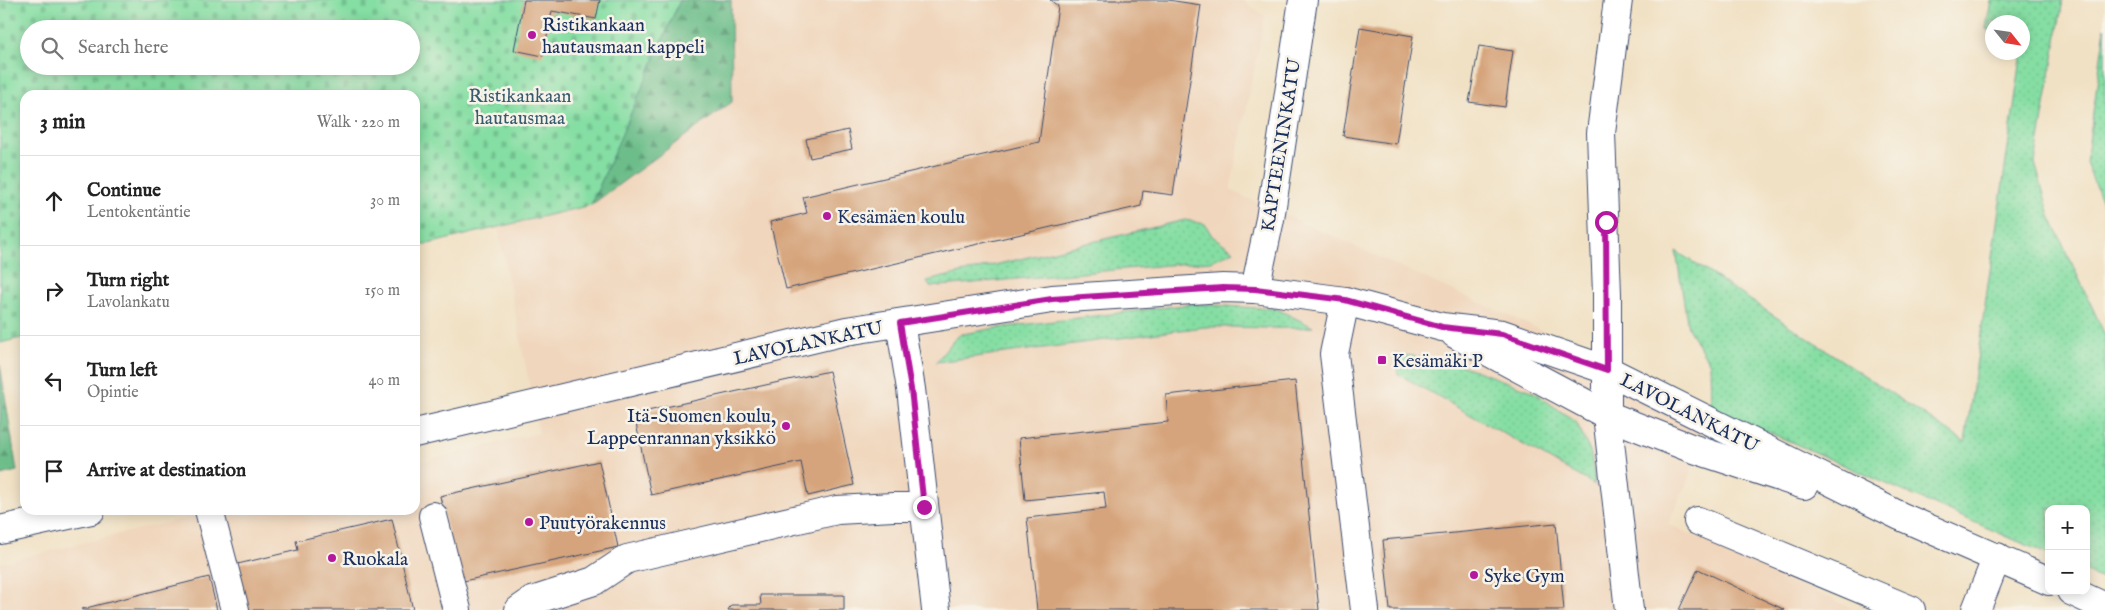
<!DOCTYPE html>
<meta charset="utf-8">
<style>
:root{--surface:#fff;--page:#f6f6f6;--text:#222;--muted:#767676;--line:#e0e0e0}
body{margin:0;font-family:"IM FELL English",serif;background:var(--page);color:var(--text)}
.controls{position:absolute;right:15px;bottom:15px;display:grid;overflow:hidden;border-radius:10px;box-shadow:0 2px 12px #0003}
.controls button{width:45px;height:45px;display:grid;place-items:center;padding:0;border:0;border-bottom:1px solid var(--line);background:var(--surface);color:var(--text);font:25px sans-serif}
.compass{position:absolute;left:1985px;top:15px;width:45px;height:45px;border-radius:50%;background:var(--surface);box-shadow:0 2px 12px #0003;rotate:120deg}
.stop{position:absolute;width:15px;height:15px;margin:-11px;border:4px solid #b5179e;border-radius:50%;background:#fff}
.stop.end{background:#b5179e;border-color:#fff;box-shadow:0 1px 5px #0008}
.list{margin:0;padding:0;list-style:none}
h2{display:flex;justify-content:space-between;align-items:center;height:65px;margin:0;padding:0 20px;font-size:21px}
h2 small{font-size:16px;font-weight:400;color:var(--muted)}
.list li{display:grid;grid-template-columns:32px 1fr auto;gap:15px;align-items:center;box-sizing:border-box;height:90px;padding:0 20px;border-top:1px solid var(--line)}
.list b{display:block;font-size:19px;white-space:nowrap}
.list p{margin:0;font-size:16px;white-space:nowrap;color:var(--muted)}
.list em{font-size:16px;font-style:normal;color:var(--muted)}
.icon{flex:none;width:28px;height:28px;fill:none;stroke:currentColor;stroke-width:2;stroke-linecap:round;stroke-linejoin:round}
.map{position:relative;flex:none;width:2105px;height:610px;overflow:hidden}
.search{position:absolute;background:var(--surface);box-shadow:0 2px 12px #0003;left:20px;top:20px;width:400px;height:55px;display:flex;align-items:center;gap:12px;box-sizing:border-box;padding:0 18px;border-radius:28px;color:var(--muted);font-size:19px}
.panel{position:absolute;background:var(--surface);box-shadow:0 2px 12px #0003;left:20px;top:90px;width:400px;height:425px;border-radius:15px}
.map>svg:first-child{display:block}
.built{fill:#f0d6bc}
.grass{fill:url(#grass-dots);stroke:#508680}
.forest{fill:url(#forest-firs);stroke:#447674}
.cemetery{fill:url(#cemetery-stones);stroke:#508680;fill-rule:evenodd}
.building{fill:#d6a47b}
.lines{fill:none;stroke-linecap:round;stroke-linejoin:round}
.minor-casing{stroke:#3b4a6d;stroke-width:30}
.major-casing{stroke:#3b4a6d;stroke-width:30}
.minor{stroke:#fff;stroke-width:28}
.major{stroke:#fff;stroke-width:28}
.route{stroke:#b5179e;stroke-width:6}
.poi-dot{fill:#b5179e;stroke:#f7f3e8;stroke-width:2}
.labels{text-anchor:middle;stroke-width:5;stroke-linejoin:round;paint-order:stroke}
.poi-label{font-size:19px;fill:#1b2f5e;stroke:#f7f3e8;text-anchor:start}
.park-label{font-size:19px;fill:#365b6f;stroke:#f7f3e8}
.street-label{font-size:19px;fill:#1b2f5e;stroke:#f7f3e8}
</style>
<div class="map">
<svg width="2105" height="610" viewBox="0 0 2105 610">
<defs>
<pattern id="grass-dots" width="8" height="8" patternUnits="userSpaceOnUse" patternTransform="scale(1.25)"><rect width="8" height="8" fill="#85dea3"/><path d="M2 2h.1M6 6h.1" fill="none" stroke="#72bf8f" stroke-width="1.8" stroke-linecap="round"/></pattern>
<pattern id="forest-firs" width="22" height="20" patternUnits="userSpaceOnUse" patternTransform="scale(1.25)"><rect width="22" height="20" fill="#6cbd89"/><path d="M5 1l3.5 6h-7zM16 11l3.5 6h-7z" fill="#589a73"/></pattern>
<pattern id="cemetery-stones" width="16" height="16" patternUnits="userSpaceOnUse" patternTransform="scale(1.25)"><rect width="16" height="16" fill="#85dea3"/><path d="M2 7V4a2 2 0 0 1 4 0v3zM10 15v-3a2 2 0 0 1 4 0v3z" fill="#72bf8f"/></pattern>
</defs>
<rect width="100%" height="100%" fill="#f7f3e8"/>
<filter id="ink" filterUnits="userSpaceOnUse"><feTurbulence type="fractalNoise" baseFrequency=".02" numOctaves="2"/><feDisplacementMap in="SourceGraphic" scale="10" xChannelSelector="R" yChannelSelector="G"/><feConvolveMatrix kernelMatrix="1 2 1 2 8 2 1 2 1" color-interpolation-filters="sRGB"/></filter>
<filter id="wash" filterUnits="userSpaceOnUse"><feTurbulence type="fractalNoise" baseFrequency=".0096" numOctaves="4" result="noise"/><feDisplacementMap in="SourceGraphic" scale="20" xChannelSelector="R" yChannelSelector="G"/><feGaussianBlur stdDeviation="1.12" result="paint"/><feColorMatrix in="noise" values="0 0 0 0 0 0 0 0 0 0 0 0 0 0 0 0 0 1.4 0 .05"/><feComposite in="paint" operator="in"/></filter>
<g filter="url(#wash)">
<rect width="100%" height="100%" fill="#f1e1c4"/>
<polygon class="built" points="731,0 1243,0 1265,16 1230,190 1711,407 1690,476 1668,524 1855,610 0,610 0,563 219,510 415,510 415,463 539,433 498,227 591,205 732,102"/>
<g class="grass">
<polygon points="1991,0 2063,0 2035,163 2050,216 2105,335 2105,580 2086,572 2086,509 2049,509 2049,555 1711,407 1710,364 1688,328 1676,251 1965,442 2024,38 2022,22 1992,22 1992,31 1986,29"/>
<polygon points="2105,28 2105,210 2086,163"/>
<polygon points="1185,220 1205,224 1212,236 1234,251 1211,261 930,287 927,281"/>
<path d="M1191,304L1277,309L1313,327C1277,330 1241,326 1204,327L936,362L958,335L990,329Z"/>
<polygon points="1395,354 1447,360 1532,391 1576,422 1591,454 1595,485 1398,374"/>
</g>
<g class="forest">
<polygon points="680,0 731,0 732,102 591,205"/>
<polygon points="0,365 17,471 0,475"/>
</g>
<path class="cemetery" d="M0,0H680L591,205L415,247V95H25V337L0,343ZM29,29H411V66H29Z"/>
<g id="blocks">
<g class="building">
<polygon points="524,0 600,0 596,19 552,11 543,56 514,50"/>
<polygon points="1050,0 1168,0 1201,5 1173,195 1143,191 1141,206 786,289 770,222 807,213 803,197 1039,142 1058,6"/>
<polygon points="1360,27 1413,36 1396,144 1343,136"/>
<polygon points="1479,46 1513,51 1505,107 1469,102"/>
<polygon points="848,130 852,149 810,158 806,139"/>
<polygon points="829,371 854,485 808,496 801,462 651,495 634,414"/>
<polygon points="1295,381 1319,610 1037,610 1027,518 1106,509 1104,492 1025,500 1019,438 1168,422 1166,395"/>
<polygon points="599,461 618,547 459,582 440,496"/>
<polygon points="392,519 413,610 239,610 229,566 298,550 296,541"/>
<polygon points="1556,523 1564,610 1390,610 1383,540"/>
<polygon points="1698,569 1785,610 1679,610"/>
<polygon points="209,577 217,610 82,610 82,609"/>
<polygon points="760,595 844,595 844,610 728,610 731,605 761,605"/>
</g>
</g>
</g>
<g filter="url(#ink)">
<use href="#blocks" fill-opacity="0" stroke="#3b4a6d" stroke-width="1"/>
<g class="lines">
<g class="minor-casing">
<g id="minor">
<polyline points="1618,0 1601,133 1607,294 1607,415 1629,610"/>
<polyline points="1255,289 1270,219 1303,0"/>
<polyline points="1345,301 1334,354 1365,610"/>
<polyline points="900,323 911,389 936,610"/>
<polyline points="209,510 235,610"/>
<polyline points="433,516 457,610"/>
<polyline points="1698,521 1911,610"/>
<polyline points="519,610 532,601 594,581 627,559 837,510 893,507 924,507"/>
<polyline points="1976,610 1997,557"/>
</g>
</g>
<g class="major-casing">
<g id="major">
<polyline points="1455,334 1607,415 1688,447 1804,485"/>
<polyline points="415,433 846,331 1052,299 1223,288 1255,289 1345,301 1442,327 1502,334 1607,370 1900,516 2049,581"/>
<polyline points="0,530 91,510"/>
<polyline points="2071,591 2105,607"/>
</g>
</g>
<use href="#minor" class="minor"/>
<use href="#major" class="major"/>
</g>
</g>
<g class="lines" filter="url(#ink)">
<polyline class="route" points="924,507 911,389 900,323 1052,299 1223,288 1255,289 1345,300 1442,327 1502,334 1607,370 1606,222"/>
</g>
<g class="poi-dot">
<circle cx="532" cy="35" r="5"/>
<circle cx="827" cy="216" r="5"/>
<rect x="1377" y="355" width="10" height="10" rx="2.5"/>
<circle cx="786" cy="426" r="5"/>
<circle cx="529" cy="522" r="5"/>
<circle cx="332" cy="558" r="5"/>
<circle cx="1474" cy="575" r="5"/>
</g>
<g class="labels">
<g class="poi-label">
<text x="542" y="31">Ristikankaan<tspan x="542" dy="22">hautausmaan kappeli</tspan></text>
<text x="837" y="223">Kesämäen koulu</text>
<text x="1392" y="367">Kesämäki P</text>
<text x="776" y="422" text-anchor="end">Itä-Suomen koulu,<tspan x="776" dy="22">Lappeenrannan yksikkö</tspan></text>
<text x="539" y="529">Puutyörakennus</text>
<text x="342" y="565">Ruokala</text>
<text x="1484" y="582">Syke Gym</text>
</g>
<g class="park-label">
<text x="520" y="102">Ristikankaan<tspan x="520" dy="22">hautausmaa</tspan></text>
</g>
<g class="street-label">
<text transform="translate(1280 145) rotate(-81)" y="7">KAPTEENINKATU</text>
<text transform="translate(808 342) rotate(-12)" y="7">LAVOLANKATU</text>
<text transform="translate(1690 412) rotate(27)" y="7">LAVOLANKATU</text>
</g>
</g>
</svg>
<div class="controls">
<button>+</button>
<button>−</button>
</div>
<svg class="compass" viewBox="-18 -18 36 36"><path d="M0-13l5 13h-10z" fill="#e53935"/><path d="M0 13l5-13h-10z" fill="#767676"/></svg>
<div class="stop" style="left:1606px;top:222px"></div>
<div class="stop end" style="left:924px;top:507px"></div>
<div class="search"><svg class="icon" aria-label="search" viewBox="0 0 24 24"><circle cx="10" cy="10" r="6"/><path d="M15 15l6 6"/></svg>Search here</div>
<section class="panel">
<h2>3 min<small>Walk · 220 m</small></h2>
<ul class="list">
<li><svg class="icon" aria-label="ahead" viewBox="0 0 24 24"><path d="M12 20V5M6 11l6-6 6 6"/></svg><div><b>Continue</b><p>Lentokentäntie</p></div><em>30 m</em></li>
<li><svg class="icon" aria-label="right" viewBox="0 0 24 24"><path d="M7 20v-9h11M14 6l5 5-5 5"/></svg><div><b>Turn right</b><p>Lavolankatu</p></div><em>150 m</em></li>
<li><svg class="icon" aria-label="left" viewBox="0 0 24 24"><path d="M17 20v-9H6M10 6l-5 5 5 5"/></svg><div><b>Turn left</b><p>Opintie</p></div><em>40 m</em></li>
<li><svg class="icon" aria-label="arrive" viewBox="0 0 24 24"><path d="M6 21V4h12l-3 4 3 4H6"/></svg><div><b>Arrive at destination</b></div></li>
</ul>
</section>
</div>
